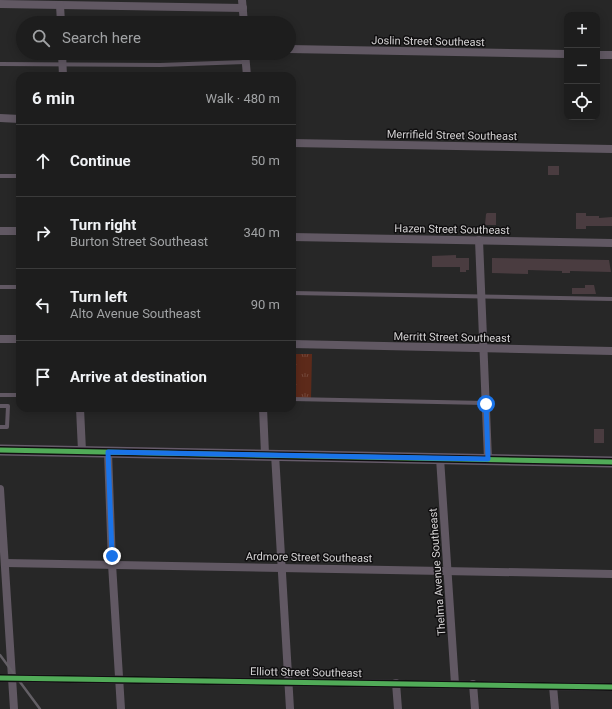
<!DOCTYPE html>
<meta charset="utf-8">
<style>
:root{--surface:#1d1d1d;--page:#2a2a2a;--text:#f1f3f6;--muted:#a0a2a4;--line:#3b3b3b}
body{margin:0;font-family:Roboto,sans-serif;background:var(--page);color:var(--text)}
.controls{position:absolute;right:12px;top:12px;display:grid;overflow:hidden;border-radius:8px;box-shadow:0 2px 10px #0003}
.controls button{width:36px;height:36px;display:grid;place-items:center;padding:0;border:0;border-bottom:1px solid var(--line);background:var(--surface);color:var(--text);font:20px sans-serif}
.stop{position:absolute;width:12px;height:12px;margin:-9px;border:3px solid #1a73e8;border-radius:50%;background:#fff}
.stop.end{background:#1a73e8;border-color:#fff;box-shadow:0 1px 4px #0008}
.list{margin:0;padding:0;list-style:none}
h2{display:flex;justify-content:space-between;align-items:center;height:52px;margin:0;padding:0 16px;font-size:17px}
h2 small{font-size:13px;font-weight:400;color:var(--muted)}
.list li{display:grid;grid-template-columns:26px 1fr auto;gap:12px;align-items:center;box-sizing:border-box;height:72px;padding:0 16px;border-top:1px solid var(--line)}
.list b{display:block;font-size:15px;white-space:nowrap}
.list p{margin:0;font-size:13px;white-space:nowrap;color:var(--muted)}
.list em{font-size:13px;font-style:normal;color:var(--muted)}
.icon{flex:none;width:22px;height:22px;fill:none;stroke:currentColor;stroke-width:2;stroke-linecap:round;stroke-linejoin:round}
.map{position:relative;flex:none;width:612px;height:709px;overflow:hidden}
.search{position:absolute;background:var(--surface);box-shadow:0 2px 10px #0003;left:16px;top:16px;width:280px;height:44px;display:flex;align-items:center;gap:10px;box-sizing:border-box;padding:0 14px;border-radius:22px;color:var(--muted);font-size:15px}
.panel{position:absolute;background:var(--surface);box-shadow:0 2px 10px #0003;left:16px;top:72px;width:280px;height:340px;border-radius:12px}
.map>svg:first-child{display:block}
.park{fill:url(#park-tufts)}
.building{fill:#4a3c40}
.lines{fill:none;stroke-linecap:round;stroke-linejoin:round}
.lane{stroke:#615863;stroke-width:4}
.street{stroke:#615863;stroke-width:8}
.secondary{stroke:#665b6a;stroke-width:11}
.rail{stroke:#635f65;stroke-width:2.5}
.cycleway-casing{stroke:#100f10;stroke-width:8}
.cycleway{stroke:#51ab58;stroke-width:5}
.route{stroke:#1a73e8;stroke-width:5}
.labels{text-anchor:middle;stroke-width:3;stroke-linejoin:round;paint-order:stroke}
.street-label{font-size:11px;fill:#d5d3d4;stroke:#100f10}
</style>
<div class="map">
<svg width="612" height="709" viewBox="0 0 612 709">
<defs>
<pattern id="park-tufts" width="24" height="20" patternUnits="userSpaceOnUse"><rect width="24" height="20" fill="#5d2a1a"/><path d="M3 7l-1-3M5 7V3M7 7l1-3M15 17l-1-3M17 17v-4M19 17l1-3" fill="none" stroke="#73483a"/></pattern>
</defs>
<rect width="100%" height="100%" fill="#272727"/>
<polygon class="park" points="292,354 312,354 311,398 292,398"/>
<g class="building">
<rect x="548" y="166" width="11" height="9"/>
<polygon points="487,213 496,213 496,225 485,225 486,214"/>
<polygon points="576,213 586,213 586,216 599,216 599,218 612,217 612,226 586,226 586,229 576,229"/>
<polygon points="456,255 456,258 469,258 469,270 466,270 466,272 460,272 460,267 432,267 432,256"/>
<polygon points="492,258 609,260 611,272 570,271 570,273 562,273 562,271 528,270 528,274 492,273"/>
<polygon points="585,285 594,285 596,294 572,294 572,288 585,288"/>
<rect x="594" y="429" width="10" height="14"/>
</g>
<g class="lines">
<g class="lane">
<polyline points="0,64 160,65 245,62"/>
<polyline points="0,176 20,176"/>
<polyline points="0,287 20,287"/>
<polyline points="292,293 612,299"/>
<polyline points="0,395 20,395"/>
<polyline points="292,399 485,403"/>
<polyline points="0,406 8,406 7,427 0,427"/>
</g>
<g class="street">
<polyline points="242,0 244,23"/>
<polyline points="0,4 243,8"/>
<polyline points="60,5 61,23"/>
<polyline points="289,49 567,54"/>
<polyline points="62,53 63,76"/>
<polyline points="245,53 247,76"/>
<polyline points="597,55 612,55"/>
<polyline points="0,118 20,119"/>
<polyline points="292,143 612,149"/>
<polyline points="0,231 20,231"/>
<polyline points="292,237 612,243"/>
<polyline points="479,240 488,459"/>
<polyline points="0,339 20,339"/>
<polyline points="292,344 612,351"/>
<polyline points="80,408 82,451"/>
<polyline points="263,408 265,454"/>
<polyline points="108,452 112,564 121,709"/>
<polyline points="275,454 290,709"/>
<polyline points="440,458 455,684"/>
<polyline points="0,489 14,709"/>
<polyline points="5,563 612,574"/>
<polyline points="0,678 612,687"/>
<polyline points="396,683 398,709"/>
<polyline points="473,684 475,709"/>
<polyline points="553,686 555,709"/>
</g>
<polyline class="secondary" points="0,450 612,462"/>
<polyline class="rail" points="0,655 40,709"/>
<g class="cycleway-casing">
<g id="cycleway">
<polyline points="0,450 612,462"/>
<polyline points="0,678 612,687"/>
</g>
</g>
<use href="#cycleway" class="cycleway"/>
</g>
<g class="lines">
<polyline class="route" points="112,556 108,452 488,459 486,404"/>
</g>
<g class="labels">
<g class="street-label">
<text transform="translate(428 41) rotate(1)" y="4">Joslin Street Southeast</text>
<text transform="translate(452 135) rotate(1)" y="4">Merrifield Street Southeast</text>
<text transform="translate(452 229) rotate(1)" y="4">Hazen Street Southeast</text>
<text transform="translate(452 337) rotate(1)" y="4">Merritt Street Southeast</text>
<text transform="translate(309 557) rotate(1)" y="4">Ardmore Street Southeast</text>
<text transform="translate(437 572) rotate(-94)" y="4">Thelma Avenue Southeast</text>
<text transform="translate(306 672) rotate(1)" y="4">Elliott Street Southeast</text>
</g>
</g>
</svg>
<div class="controls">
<button>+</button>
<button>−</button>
<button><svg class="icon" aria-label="locate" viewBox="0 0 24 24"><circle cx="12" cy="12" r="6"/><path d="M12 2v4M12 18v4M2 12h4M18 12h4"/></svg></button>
</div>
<div class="stop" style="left:486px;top:404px"></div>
<div class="stop end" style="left:112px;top:556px"></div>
<div class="search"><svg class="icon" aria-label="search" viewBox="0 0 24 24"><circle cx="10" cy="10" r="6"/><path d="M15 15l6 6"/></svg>Search here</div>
<section class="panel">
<h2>6 min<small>Walk · 480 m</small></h2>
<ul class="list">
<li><svg class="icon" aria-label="ahead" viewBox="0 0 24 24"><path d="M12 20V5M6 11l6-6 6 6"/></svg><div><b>Continue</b></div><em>50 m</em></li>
<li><svg class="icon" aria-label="right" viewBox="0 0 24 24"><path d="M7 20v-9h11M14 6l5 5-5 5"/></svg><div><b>Turn right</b><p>Burton Street Southeast</p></div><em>340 m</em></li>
<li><svg class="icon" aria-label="left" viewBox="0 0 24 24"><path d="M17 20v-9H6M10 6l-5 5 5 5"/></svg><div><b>Turn left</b><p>Alto Avenue Southeast</p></div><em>90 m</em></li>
<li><svg class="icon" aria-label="arrive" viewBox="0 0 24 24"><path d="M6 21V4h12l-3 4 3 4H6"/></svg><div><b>Arrive at destination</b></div></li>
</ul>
</section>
</div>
